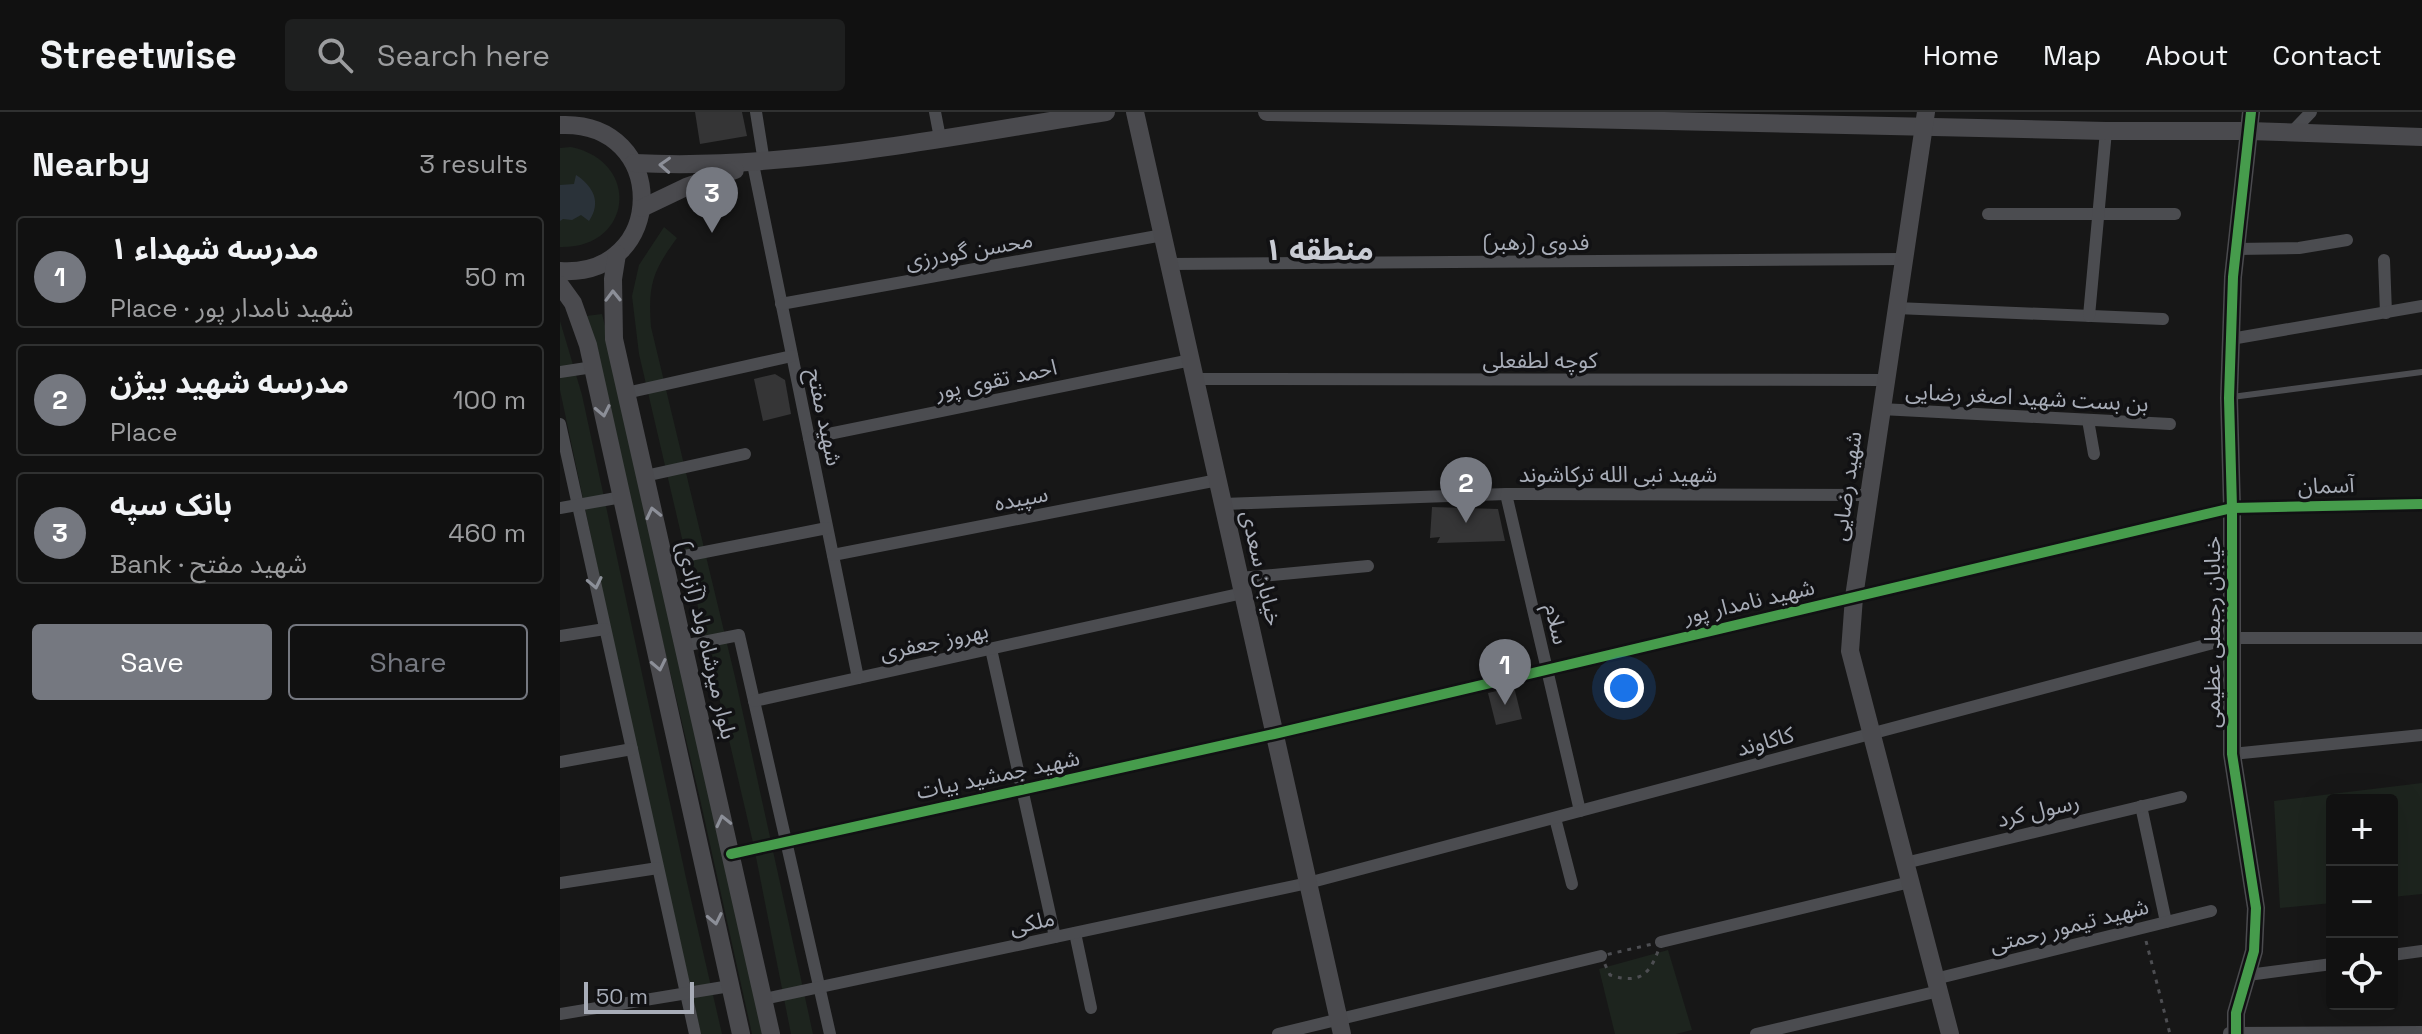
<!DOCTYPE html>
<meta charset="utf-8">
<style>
:root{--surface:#111;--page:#1e1f1f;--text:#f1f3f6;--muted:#9c9d9f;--line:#303131;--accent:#757880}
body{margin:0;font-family:"Space Grotesk","Noto Sans Arabic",sans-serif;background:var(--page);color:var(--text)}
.controls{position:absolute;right:24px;bottom:24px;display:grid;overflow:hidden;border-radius:8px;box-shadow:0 8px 32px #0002}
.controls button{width:72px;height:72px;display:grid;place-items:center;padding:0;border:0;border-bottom:2px solid var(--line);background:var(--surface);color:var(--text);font:40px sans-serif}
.scale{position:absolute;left:24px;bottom:20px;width:110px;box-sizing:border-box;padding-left:8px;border:4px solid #a8adb8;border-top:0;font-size:22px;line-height:28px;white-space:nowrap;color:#a8adb8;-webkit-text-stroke:6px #111113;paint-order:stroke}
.you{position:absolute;left:1064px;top:576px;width:28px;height:28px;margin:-20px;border:6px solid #fff;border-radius:50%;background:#1a73e8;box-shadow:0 0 0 12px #1a73e833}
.badge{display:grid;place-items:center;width:52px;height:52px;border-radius:50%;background:var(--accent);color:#fff;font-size:26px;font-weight:700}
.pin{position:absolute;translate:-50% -66px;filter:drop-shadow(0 2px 4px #0008)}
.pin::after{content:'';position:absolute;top:42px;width:28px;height:24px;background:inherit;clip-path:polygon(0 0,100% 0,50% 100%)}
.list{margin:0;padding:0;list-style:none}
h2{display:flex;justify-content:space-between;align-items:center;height:104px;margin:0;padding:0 32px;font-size:34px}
h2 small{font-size:26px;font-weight:400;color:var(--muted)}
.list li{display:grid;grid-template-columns:52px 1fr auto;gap:24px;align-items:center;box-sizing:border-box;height:112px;margin:0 16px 16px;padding:0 16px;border:2px solid var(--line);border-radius:8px}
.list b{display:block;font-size:30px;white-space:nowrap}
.list p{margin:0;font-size:26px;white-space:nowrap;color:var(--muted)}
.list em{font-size:26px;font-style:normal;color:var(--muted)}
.actions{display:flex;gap:16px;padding:24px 32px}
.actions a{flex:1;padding:18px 0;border:2px solid var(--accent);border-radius:8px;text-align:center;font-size:28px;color:var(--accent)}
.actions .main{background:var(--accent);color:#fff}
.icon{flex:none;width:44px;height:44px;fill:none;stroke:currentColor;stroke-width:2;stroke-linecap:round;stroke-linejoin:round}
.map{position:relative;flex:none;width:1862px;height:922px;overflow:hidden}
header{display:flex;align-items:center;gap:48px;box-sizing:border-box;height:112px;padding:0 40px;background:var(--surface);border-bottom:2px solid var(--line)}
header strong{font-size:38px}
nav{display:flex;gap:44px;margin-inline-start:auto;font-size:28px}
.search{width:560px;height:72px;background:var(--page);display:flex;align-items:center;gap:20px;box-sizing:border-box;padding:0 28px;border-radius:8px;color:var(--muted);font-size:30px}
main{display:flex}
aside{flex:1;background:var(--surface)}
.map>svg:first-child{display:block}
.green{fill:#1d241e}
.water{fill:#2a3239}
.building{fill:#353536}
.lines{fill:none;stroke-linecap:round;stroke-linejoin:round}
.path{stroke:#4d4e52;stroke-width:3;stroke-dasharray:4 6;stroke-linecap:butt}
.lane{stroke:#4b4c50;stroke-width:6}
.street{stroke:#4b4c50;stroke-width:12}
.secondary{stroke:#4a4a4e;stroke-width:18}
.cycleway-casing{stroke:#111113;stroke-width:15}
.cycleway{stroke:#469c4c;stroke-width:10}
.oneway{stroke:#8c8f98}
.oneway2{stroke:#8c9099}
.labels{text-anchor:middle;stroke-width:7;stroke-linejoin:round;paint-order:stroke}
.street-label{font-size:22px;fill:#a8adb8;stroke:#111113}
.district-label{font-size:30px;font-weight:bold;fill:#c9ccd4;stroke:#111113}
</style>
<header>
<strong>Streetwise</strong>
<div class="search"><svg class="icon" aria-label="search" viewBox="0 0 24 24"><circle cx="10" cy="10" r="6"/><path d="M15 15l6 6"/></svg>Search here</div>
<nav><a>Home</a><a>Map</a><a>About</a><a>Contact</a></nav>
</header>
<main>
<aside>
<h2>Nearby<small>3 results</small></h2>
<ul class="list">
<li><span class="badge">1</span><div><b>مدرسه شهداء ۱</b><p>Place · شهید نامدار پور</p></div><em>50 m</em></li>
<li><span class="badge">2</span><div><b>مدرسه شهید بیژن</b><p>Place</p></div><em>100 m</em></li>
<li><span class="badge">3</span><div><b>بانک سپه</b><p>Bank · شهید مفتح</p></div><em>460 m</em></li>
</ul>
<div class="actions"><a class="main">Save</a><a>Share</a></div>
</aside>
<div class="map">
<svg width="1862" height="922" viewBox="0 0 1862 922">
<rect width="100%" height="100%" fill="#171717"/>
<g class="green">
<path d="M11,35C82,50 72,137 0,135V36Z"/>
<path d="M104,115L117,126C92,160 88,173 91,215L175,565L253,922H231L194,735L79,242L72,184L79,153Z"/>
<polygon points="42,202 56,259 205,922 192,922 140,687 26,204"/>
<polygon points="0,209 22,283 126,766 162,922 141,922 67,595 0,278"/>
<polygon points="1862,671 1862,782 1832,785 1832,688 1772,688 1772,791 1720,796 1714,689"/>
<polygon points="1108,838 1132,918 1116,922 1055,922 1039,857"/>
</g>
<path class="water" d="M16,63C33,74 42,90 29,109L21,103L12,108L3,107L0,109V73L14,72Z"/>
<g class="building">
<polygon points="135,0 182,0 187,24 140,32"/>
<polygon points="215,262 225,268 231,302 203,309 194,267"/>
<polygon points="872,395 938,397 945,429 877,431 880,425 870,426"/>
<polygon points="954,575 962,607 936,613 928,581"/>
</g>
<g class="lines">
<g class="path">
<polyline points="1586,829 1610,922"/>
<path d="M1101,830C1092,859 1083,874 1050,863L1041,844Z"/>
</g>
<polyline class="lane" points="1672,285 1862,260"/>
<g class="street">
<polyline points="196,0 204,50"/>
<polyline points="375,0 380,26"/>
<polyline points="1731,21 1751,0"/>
<polyline points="193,52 298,566"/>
<polyline points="1428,102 1615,102"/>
<polyline points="1676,137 1739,136 1787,128"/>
<polyline points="1824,148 1826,201"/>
<polyline points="609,152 1343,147"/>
<polyline points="221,192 603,123"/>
<polyline points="1336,196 1603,207"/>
<polyline points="1529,204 1546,19"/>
<polyline points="1671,227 1862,194"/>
<polyline points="0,260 33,255"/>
<polyline points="635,267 1326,268"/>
<polyline points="66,281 232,244"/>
<polyline points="1321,297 1610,312"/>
<polyline points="1528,308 1534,342"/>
<polyline points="0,312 135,922"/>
<polyline points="249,326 631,248"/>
<polyline points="85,364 185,342"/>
<polyline points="946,382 1020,699"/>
<polyline points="663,392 946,382 1309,383"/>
<polyline points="0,396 62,385"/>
<polyline points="273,443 658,368"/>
<polyline points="104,448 267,416"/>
<polyline points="680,466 808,454"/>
<polyline points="0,524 45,517"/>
<polyline points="123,534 179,523 270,922"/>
<polyline points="431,537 495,825"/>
<polyline points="194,589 683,481"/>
<polyline points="1672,642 1862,623"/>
<polyline points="0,650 72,637"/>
<polyline points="1581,694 1606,810"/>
<polyline points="995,706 1012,772"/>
<polyline points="171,742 714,622 1672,396 1862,392"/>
<polyline points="1345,751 1621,685"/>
<polyline points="0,771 98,756"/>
<polyline points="515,821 531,896"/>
<polyline points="1101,830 1350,770"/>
<polyline points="1832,843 1862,839"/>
<polyline points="1688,863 1772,852"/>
<polyline points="1375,867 1651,799"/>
<polyline points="204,887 748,771 1672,526 1862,526"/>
<polyline points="0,902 170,874"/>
<polyline points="1669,921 1862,920"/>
<polyline points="718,922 1041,844"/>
<polyline points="1196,922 1379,879"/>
</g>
<g class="secondary">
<polyline points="575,0 782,922"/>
<polyline points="707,0 1546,19 1689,19 1862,25"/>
<polyline points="1366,0 1294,485 1290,539 1390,922"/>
<path d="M0,13C110,8 108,166 0,159"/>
<path d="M74,51C229,59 392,24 546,0"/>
<polyline points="82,96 126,75 175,58"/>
<polyline points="57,142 53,167 54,227 211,922"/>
<polyline points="0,173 13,191 28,233 181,922"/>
<polyline points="1676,922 1676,901 1694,839 1696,796 1672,642 1672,396 1669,286 1673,165 1691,0"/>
</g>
<g class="cycleway-casing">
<g id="cycleway">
<polyline points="171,742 714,622 1672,396 1862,392"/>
<polyline points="1676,922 1676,901 1694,839 1696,796 1672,642 1672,396 1669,286 1673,165 1691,0"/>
</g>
</g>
<use href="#cycleway" class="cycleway"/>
</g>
<defs><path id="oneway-chevron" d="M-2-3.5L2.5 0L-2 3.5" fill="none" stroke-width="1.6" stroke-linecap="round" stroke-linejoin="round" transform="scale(2)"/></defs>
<g class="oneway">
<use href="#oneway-chevron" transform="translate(105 53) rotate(-177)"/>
<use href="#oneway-chevron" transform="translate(53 184) rotate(-91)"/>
<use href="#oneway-chevron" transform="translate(43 299) rotate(78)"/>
<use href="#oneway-chevron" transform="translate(93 401) rotate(-103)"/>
<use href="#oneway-chevron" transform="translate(99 553) rotate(78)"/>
<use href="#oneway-chevron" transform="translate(163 709) rotate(-103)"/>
<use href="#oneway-chevron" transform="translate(155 807) rotate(78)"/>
</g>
<use class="oneway2" href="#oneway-chevron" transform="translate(35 471) rotate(78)"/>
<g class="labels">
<g class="street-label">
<text x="976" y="138">فدوی (رهبر)</text>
<text transform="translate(409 138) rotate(-10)" y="8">محسن گودرزی</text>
<text x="980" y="256">کوچه لطفعلی</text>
<text transform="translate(436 267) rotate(-12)" y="8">احمد تقوی پور</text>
<text transform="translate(1467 285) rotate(3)" y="8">بن بست شهید اصغر رضایی</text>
<text transform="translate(265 305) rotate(78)" y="8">شهید مفتح</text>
<text x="1058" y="370">شهید نبی الله ترکاشوند</text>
<text transform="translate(1766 373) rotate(-2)" y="8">آسمان</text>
<text transform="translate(1286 374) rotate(-82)" y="8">شهید رضایی</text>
<text transform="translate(461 386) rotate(-11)" y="8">سپیده</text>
<text transform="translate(702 456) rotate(77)" y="8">خیابان سعدی</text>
<text transform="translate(1189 489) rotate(-13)" y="8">شهید نامدار پور</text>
<text transform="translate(997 512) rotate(77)" y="8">سلام</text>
<text transform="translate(1652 520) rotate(-90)" y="8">خیابان رجبعلی عظیمی</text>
<text transform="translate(147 528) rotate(77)" y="8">بلوار میرشاه ولد (آزادی)</text>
<text transform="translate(374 529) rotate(-12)" y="8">بهروز جعفری</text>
<text transform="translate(1205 629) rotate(-15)" y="8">کاکاوند</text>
<text transform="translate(438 662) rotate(-12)" y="8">شهید جمشید بیات</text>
<text transform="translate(1478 698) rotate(-13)" y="8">رسول کرد</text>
<text transform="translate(472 810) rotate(-12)" y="8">ملکی</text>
<text transform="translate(1509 813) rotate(-14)" y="8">شهید تیمور رحمتی</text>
</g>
<g class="district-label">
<text x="759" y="148">منطقه ۱</text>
</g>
</g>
</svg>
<div class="controls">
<button>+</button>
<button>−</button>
<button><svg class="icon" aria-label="locate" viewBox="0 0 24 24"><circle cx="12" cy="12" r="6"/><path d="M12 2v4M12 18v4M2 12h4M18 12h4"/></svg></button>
</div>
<div class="scale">50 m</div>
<div class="you"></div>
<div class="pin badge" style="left:945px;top:593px">1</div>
<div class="pin badge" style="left:906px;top:411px">2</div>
<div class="pin badge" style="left:152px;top:121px">3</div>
</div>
</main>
